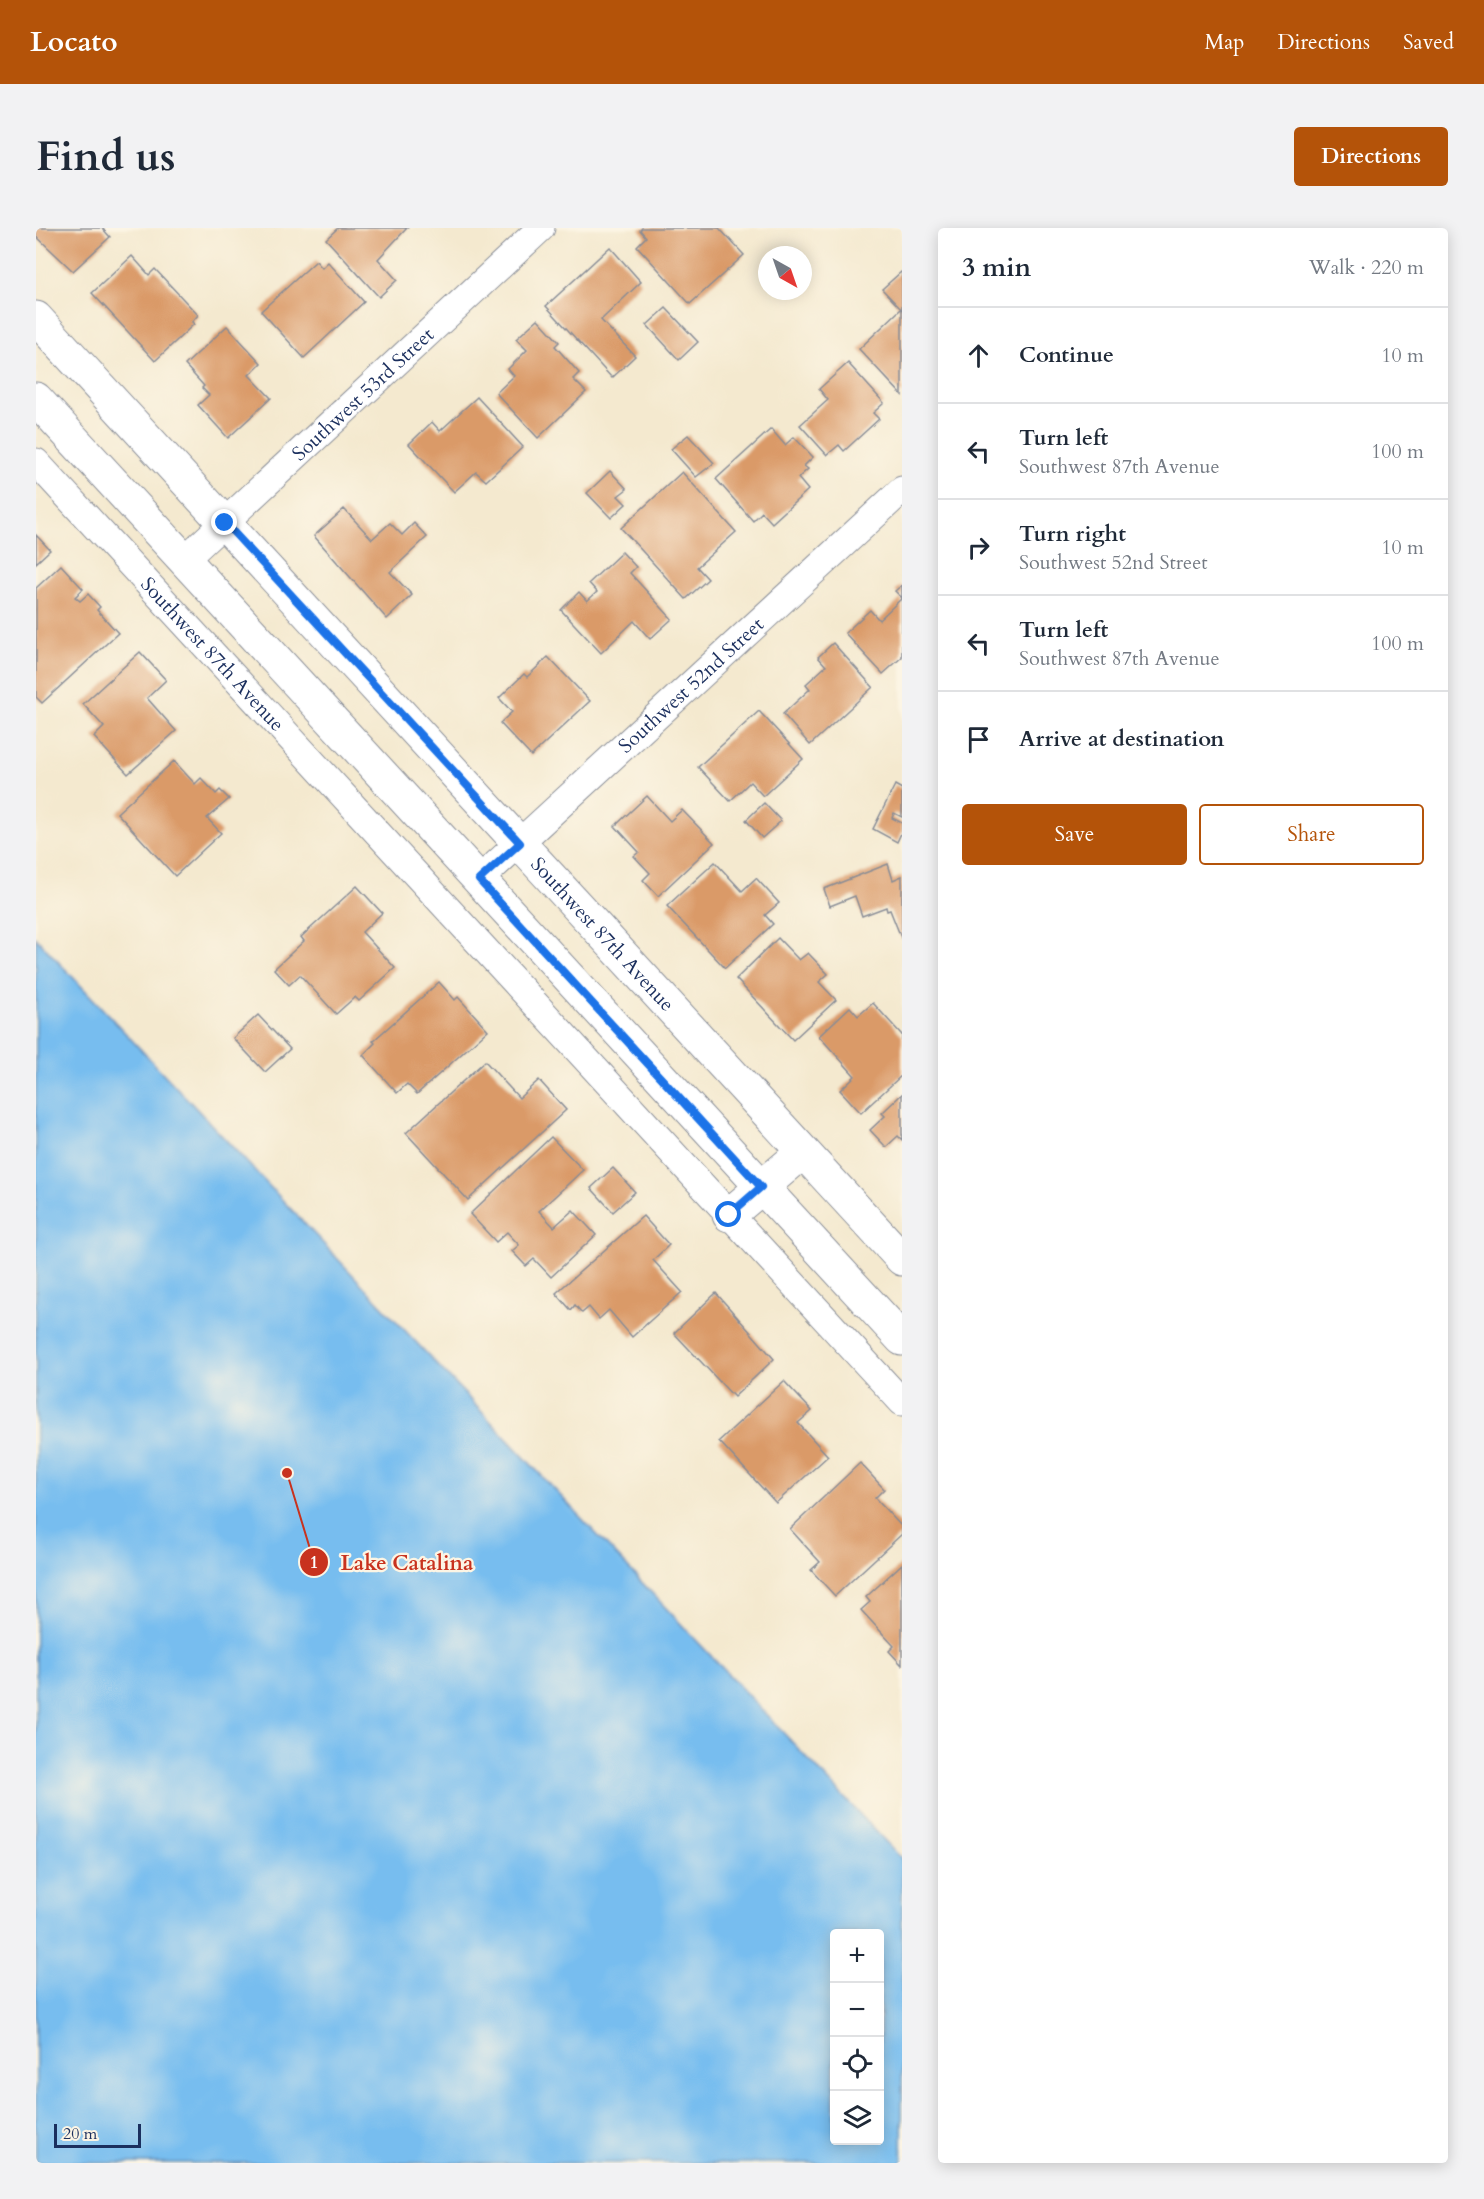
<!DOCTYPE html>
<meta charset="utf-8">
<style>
:root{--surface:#fff;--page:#f2f2f3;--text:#1f2937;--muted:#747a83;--line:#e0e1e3;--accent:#b45309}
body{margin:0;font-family:Cardo,serif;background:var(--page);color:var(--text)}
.controls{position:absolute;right:18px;bottom:18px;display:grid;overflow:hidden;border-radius:6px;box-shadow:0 3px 15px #0003}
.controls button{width:54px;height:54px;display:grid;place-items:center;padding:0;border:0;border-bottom:2px solid var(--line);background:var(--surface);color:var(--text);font:30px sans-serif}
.compass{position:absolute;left:722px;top:18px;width:54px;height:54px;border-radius:50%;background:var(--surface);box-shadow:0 3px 15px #0003;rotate:140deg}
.scale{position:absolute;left:18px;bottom:15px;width:87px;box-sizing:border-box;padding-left:6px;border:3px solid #1b2f5e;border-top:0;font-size:16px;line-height:21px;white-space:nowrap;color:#1b2f5e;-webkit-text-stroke:4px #fcf5e5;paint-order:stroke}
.stop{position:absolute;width:18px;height:18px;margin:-14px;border:4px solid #1a73e8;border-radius:50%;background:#fff}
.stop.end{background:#1a73e8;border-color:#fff;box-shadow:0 2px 6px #0008}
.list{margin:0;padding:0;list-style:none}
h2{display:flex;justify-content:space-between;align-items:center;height:78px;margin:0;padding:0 24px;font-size:26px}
h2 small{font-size:20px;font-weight:400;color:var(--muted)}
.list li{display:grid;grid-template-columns:39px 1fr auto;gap:18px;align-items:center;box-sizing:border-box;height:96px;padding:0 24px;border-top:2px solid var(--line)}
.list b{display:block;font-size:22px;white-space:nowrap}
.list p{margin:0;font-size:20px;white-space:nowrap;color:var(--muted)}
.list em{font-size:20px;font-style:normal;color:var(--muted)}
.actions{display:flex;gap:12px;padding:18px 24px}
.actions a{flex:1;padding:14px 0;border:2px solid var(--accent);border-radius:6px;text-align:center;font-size:21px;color:var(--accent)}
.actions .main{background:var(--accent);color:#fff}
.icon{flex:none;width:33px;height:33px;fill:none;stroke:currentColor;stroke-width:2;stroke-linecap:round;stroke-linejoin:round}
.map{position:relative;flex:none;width:866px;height:1935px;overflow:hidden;border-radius:6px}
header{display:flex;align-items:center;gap:36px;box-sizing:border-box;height:84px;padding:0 30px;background:var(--accent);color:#fff}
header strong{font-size:28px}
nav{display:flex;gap:33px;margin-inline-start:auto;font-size:21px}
.intro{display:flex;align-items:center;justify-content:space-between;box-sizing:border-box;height:144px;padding:0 36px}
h1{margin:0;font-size:42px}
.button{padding:15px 27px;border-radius:6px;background:var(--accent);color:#fff;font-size:21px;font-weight:700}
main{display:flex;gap:36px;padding:0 36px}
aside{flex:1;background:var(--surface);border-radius:6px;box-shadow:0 3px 15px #0003}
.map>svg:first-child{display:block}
.water{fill:#77bdef;stroke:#4976a6;stroke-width:1.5;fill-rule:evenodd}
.building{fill:#da9a68}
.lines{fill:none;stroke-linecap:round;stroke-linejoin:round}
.street-casing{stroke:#888c96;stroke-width:29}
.secondary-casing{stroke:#888c96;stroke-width:35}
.street{stroke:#fff;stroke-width:27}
.secondary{stroke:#fff;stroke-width:33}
.route{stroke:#1a73e8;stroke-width:8}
.labels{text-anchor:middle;stroke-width:4.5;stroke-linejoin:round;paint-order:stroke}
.street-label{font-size:20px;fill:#1b2f5e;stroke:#fcf5e5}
.leader{fill:none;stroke:#c8321e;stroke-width:2}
.callout-dot{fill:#c8321e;stroke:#fcf5e5;stroke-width:2}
.mark-label{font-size:18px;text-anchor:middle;font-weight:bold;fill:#fff}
.callout-label{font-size:21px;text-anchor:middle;font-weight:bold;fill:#c8321e;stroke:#fcf5e5;stroke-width:4.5;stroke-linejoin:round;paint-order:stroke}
</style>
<header>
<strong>Locato</strong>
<nav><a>Map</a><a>Directions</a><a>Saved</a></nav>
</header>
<div class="intro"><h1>Find us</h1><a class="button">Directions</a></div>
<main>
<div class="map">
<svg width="866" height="1935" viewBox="0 0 866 1935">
<rect width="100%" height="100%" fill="#fcf5e5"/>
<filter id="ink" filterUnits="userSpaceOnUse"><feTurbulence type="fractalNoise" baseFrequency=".0167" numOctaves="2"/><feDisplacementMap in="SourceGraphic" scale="12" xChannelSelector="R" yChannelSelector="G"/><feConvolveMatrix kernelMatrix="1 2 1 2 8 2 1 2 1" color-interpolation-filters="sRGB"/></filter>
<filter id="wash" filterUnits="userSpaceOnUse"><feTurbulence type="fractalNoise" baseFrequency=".008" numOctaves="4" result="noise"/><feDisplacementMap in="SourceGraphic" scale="24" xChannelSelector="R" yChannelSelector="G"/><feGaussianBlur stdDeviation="1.35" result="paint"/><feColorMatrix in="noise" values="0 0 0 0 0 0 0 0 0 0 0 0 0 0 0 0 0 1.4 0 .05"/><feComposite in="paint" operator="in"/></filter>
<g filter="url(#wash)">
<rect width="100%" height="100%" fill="#f4e9cf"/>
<path class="water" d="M0,710L866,1631V1935H0ZM798,1706H844V1912H798Z"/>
<g id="blocks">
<g class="building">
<polygon points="0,0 66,0 74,9 37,43 0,8"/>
<polygon points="302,0 371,0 342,31 361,52 343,69 290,11"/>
<polygon points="606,0 683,0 708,27 654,76 601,18 610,9 604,2"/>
<polygon points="574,19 605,54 565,92 599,128 576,150 510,78"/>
<polygon points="96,28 113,47 119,41 162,87 156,94 158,96 119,133 56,65"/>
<polygon points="280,33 286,40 292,34 328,74 268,130 225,83"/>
<polygon points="865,44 866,45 866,167 823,121 865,81 846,61"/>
<polygon points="630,80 662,114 643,132 611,97"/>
<polygon points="502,91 523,114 519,118 543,145 537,151 550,164 502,210 460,165 478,148 472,141 491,122 480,111"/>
<polygon points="191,98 225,135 213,147 235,170 192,210 162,177 173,167 166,160 168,158 149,137"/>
<polygon points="812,135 848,175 837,185 843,191 808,223 803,217 791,227 764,197 792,172 783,161"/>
<polygon points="441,169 487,219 450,253 440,244 418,264 373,216 396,194 404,203"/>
<polygon points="735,201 749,217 758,209 777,229 768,238 772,241 762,250 772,262 736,295 726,284 717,293 680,251"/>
<polygon points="652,207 678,235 660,249 635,221"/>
<polygon points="574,243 591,261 582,268 590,276 575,290 551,265"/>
<polygon points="646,244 700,304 661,339 672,351 650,371 585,300"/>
<polygon points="308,281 336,311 354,295 366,307 378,295 391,309 354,344 376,367 351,391 278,308"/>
<polygon points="0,307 14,322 0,335"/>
<polygon points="586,324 600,339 594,345 636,391 614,411 598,393 565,425 525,382 543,364 551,373 561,364 553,355"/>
<polygon points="25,337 47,361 39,369 44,373 52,366 64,379 61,382 82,405 6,475 0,469 0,360"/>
<polygon points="866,357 866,429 847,446 809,405 834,382 843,392 866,370 859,363"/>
<polygon points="797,415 837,459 774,517 747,486 774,461 770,456 790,438 782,429"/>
<polygon points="104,424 130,452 111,470 140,503 92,546 58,509 68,499 47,476"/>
<polygon points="512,429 554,473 495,528 464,495 476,484 463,470 488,446 491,449"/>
<polygon points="723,483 767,531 727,568 714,554 694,573 662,539"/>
<polygon points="138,533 159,556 165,550 180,566 184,562 193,571 171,590 185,605 139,648 81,585"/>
<polygon points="859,557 866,561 866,589 858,585 856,590 866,595 866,603 861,614 837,601"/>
<polygon points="611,568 634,593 646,582 678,615 622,668 607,652 614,645 598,628 603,624 579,598"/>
<polygon points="728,575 745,593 726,610 710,592"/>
<polygon points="679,634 706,663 720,650 743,675 729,687 737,696 689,740 631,678"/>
<polygon points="852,636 857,652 866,648 866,712 854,682 851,683 850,679 826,688 819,668 794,678 788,661"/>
<polygon points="321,658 346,685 326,704 359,740 323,773 319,769 300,786 264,747 253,757 238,741 268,713 265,709"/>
<polygon points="742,710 763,732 772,725 792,746 783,754 800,772 757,812 700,751"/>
<polygon points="403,754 419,772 422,769 452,802 381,866 371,856 361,865 327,827 339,815 337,813"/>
<polygon points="837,775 866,807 866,847 825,885 804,862 819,848 783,808 814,779 822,788"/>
<polygon points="222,787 254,821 229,844 197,810"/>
<polygon points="449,833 483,870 503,852 530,882 432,972 370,905"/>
<polygon points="866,866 866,912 862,908 850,919 834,902 849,888 846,885"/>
<polygon points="515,909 547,942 503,983 518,999 537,982 560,1007 515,1049 498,1031 490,1038 476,1023 483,1017 471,1004 460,1014 434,986"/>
<polygon points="577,940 599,964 577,984 555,960"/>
<polygon points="607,988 633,1017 617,1032 646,1064 596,1109 573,1082 563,1091 553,1079 546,1085 539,1077 535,1082 520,1065"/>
<polygon points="680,1065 738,1131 698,1169 638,1105"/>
<polygon points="748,1153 776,1183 762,1195 792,1228 740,1275 683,1213"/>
<polygon points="824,1235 848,1261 839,1270 866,1299 866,1306 799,1368 775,1342 784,1334 754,1301"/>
<polygon points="866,1336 866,1437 853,1423 858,1418 825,1382 834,1374 830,1369"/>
</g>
</g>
</g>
<g filter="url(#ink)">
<use href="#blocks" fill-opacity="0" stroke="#888c96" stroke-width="1.5"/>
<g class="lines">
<g class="street-casing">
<g id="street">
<path id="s1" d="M0,234L866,1174"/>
<path id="s2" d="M148,332L505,0"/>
<path id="s3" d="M443,652L866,262"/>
</g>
</g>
<g class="secondary-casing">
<g id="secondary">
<path id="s4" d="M0,90L866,1031"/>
<polyline points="0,171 866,1111"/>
<polyline points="693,987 767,924"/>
</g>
</g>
<use href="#street" class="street"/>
<use href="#secondary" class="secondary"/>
</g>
</g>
<g class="lines" filter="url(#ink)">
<polyline class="route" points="189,295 484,615 443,652 725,959 693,987"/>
</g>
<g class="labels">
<g class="street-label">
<text dy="7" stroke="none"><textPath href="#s2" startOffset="244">Southwest 53rd Street</textPath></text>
<text dy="7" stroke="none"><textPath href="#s1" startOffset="261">Southwest 87th Avenue</textPath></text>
<text dy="7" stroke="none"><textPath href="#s3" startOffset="288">Southwest 52nd Street</textPath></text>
<text dy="7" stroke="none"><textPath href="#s4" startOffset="837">Southwest 87th Avenue</textPath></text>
</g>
</g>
<path class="leader" d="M251 1245L278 1334"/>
<g class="callout-dot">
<circle cx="251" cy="1245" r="6"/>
<circle cx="278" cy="1334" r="15"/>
</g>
<g class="mark-label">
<text x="278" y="1340">1</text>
</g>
<g class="callout-label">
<text x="371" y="1342">Lake Catalina</text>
</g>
</svg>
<div class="controls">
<button>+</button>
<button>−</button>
<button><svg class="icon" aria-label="locate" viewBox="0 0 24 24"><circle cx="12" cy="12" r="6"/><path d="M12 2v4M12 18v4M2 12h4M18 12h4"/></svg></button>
<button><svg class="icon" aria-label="layers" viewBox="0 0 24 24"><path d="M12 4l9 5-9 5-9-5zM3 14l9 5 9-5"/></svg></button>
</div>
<svg class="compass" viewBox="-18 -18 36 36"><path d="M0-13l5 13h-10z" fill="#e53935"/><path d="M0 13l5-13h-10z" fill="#747a83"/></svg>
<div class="scale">20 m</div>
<div class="stop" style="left:693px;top:987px"></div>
<div class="stop end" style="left:189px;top:295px"></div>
</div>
<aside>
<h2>3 min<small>Walk · 220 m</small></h2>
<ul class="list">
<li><svg class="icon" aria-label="ahead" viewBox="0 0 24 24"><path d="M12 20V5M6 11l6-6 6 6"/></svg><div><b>Continue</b></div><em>10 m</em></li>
<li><svg class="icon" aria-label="left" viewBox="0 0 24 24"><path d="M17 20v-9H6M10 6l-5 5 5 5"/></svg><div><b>Turn left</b><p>Southwest 87th Avenue</p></div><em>100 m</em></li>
<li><svg class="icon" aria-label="right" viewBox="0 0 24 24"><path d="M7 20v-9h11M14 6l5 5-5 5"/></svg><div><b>Turn right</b><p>Southwest 52nd Street</p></div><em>10 m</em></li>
<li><svg class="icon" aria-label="left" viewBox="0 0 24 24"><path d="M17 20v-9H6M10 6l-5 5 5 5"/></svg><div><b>Turn left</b><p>Southwest 87th Avenue</p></div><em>100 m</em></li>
<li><svg class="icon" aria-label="arrive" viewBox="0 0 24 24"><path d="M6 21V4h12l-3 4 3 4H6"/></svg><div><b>Arrive at destination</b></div></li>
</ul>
<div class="actions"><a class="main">Save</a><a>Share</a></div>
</aside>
</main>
